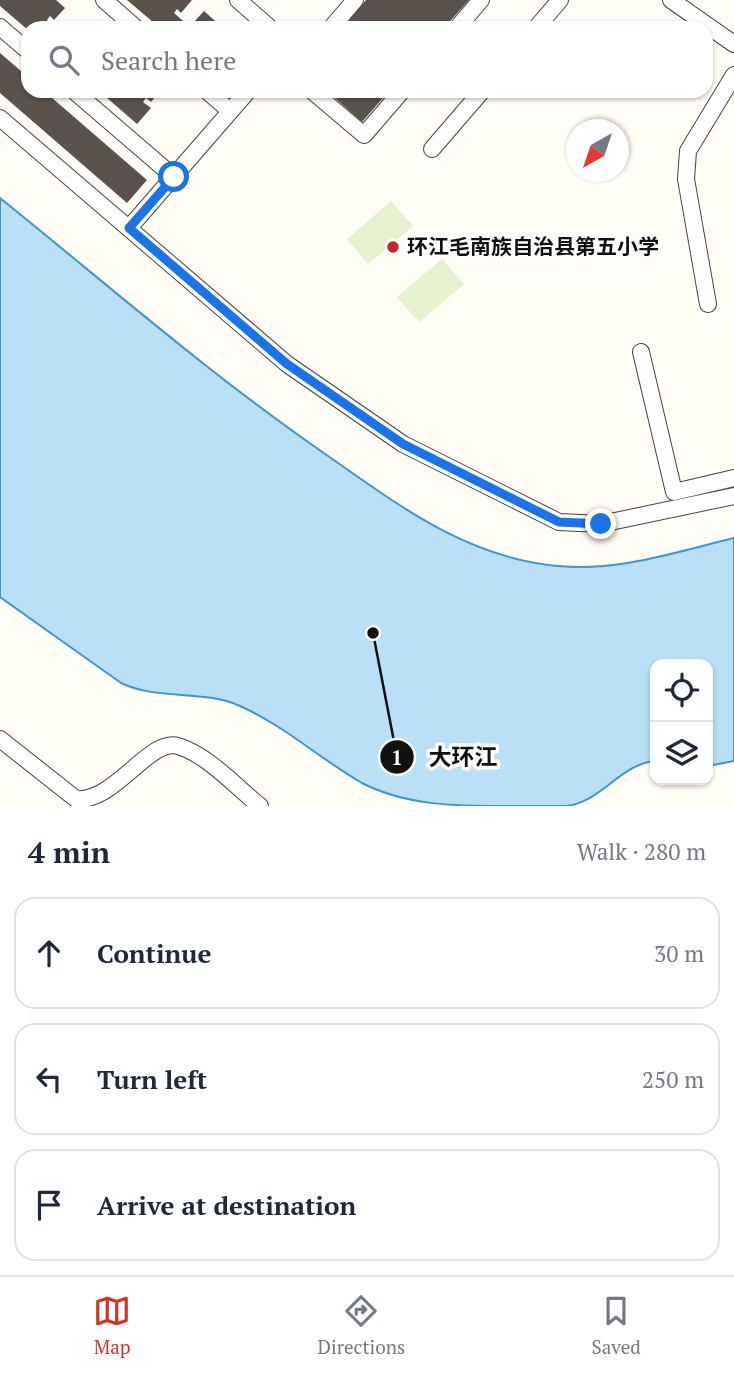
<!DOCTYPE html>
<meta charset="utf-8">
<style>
:root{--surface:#fff;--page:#f6f6f7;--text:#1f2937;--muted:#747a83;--line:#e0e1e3;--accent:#d93025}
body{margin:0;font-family:"PT Serif","Noto Sans SC",serif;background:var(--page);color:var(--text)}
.controls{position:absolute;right:21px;bottom:21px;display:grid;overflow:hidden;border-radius:14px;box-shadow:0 2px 5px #0004}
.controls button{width:63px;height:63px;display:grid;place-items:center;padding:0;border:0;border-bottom:2px solid var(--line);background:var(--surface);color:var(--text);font:35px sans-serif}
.compass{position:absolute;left:566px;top:119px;width:63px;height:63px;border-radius:50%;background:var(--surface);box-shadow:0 2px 5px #0004;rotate:220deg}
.stop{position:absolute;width:21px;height:21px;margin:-16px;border:5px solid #1a73e8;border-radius:50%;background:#fff}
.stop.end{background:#1a73e8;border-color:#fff;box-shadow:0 2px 7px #0008}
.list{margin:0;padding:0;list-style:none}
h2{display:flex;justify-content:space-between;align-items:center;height:91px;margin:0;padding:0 28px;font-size:30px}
h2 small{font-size:23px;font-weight:400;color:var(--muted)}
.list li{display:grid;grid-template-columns:46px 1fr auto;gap:21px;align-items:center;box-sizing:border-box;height:112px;margin:0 14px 14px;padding:0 14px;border:2px solid var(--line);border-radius:21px}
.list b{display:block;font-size:26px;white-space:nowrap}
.list em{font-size:23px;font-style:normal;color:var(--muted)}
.icon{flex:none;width:38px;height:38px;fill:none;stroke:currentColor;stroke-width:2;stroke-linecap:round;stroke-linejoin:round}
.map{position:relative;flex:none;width:734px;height:806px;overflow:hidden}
.search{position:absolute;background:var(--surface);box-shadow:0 2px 5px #0004;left:21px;right:21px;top:21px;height:77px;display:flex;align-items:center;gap:18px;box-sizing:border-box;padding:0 24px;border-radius:21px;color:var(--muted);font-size:26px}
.sheet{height:469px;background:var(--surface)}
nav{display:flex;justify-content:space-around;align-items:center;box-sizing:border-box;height:98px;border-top:2px solid var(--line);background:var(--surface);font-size:19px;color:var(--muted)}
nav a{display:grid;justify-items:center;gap:4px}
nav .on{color:var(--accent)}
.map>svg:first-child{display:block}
.pitch{fill:#e6f2cf}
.water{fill:#b9e0f7;stroke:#3f96cf;stroke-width:2}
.building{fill:#5a524d}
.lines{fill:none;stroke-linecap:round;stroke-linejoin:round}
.minor-casing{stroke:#444;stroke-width:18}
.minor{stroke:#fff;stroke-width:16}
.route{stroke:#1a73e8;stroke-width:9}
.poi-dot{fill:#c4262e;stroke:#fff;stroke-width:2.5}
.labels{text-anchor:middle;stroke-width:7;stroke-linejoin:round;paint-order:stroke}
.poi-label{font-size:21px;font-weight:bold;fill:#111;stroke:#fff;text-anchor:start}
.leader{fill:none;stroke:#111;stroke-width:2.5}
.callout-dot{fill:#111;stroke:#fff;stroke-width:2.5}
.mark-label{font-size:21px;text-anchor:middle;font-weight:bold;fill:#fff}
.callout-label{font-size:23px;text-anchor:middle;font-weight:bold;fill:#111;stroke:#fff;stroke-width:7;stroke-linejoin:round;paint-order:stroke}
</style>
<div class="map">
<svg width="734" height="806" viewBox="0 0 734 806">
<rect width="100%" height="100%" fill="#fffdf5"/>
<g class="pitch">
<polygon points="391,201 413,226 368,264 347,239"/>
<polygon points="442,259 464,284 419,322 397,297"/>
</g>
<path class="water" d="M0,198C108,285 213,377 328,456C400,506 467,558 558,566C617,572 676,552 734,538V761L708,766V664H655V761C622,763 600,803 566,806C547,806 527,806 507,806C457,806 407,806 362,783C320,759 285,726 240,706C202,689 159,701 121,683L0,597Z"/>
<g class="building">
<polygon points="0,0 56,0 65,8 54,20 50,16 47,20 53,28 28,28 28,30 0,6"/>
<polygon points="127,0 192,0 181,13 177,9 174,13 191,28 160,28"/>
<polygon points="366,0 469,0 444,28 341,28"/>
<polygon points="204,11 223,28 199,28 193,23"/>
<polygon points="0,53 28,77 28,91 44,91 147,180 127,203 0,93"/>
<polygon points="99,91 160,91 151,102 146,98 143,102 151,108 137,124"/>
<polygon points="327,91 389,91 362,122"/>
</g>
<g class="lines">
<g class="minor-casing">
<g id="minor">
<polyline points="104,0 136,28"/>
<polyline points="238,0 270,28"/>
<polyline points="671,0 734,44"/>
<polyline points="0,27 28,51"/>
<polyline points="331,28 355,0"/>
<polyline points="457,28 481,0"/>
<polyline points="536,28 560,0"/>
<polyline points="74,91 174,177"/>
<polyline points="207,91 230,111"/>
<polyline points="312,91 364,135 402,91"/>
<polyline points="0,118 287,364 403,444 559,522 601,524 734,496"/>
<polyline points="432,149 482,91"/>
<polyline points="129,228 248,91"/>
<polyline points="708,304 686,179 688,151 734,75"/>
<polyline points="641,352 674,492 734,478"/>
<path d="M0,739L76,799C114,803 150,737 178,746C208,755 236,787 260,806"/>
</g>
</g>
<use href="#minor" class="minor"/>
</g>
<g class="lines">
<polyline class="route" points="174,177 129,228 287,364 403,444 559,522 601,524"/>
</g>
<circle class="poi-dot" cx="393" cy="247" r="7"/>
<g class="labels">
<g class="poi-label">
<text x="407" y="254">环江毛南族自治县第五小学</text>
</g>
</g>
<path class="leader" d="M373 633L397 757"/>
<g class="callout-dot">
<circle cx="373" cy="633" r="7"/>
<circle cx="397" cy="757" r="18"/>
</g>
<g class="mark-label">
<text x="397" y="765">1</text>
</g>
<g class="callout-label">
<text x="463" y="765">大环江</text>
</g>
</svg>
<div class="controls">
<button><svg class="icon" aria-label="locate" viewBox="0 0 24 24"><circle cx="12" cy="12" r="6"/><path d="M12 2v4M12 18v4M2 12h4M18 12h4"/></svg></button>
<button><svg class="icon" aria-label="layers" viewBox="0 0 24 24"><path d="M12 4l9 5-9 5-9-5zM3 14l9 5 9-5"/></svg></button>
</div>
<svg class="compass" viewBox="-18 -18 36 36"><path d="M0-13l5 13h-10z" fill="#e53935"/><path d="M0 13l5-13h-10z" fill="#747a83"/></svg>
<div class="stop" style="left:174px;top:177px"></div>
<div class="stop end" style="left:601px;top:524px"></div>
<div class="search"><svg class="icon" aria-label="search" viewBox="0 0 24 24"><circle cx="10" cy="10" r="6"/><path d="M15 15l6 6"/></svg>Search here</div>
</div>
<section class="sheet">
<h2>4 min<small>Walk · 280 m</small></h2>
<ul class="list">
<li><svg class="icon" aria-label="ahead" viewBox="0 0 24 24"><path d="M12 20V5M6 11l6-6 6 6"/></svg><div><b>Continue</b></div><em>30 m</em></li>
<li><svg class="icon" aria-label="left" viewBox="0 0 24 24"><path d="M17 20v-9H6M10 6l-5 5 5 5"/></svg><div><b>Turn left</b></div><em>250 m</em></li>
<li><svg class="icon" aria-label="arrive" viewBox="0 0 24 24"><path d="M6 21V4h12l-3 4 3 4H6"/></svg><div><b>Arrive at destination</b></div></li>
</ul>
</section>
<nav>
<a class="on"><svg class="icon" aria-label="map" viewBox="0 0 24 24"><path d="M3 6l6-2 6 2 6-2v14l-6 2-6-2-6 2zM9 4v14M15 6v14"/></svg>Map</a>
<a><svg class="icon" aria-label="directions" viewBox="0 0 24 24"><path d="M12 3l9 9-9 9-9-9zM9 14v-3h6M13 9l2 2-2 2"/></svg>Directions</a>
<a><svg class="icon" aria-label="saved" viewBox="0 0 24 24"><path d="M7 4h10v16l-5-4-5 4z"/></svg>Saved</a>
</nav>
